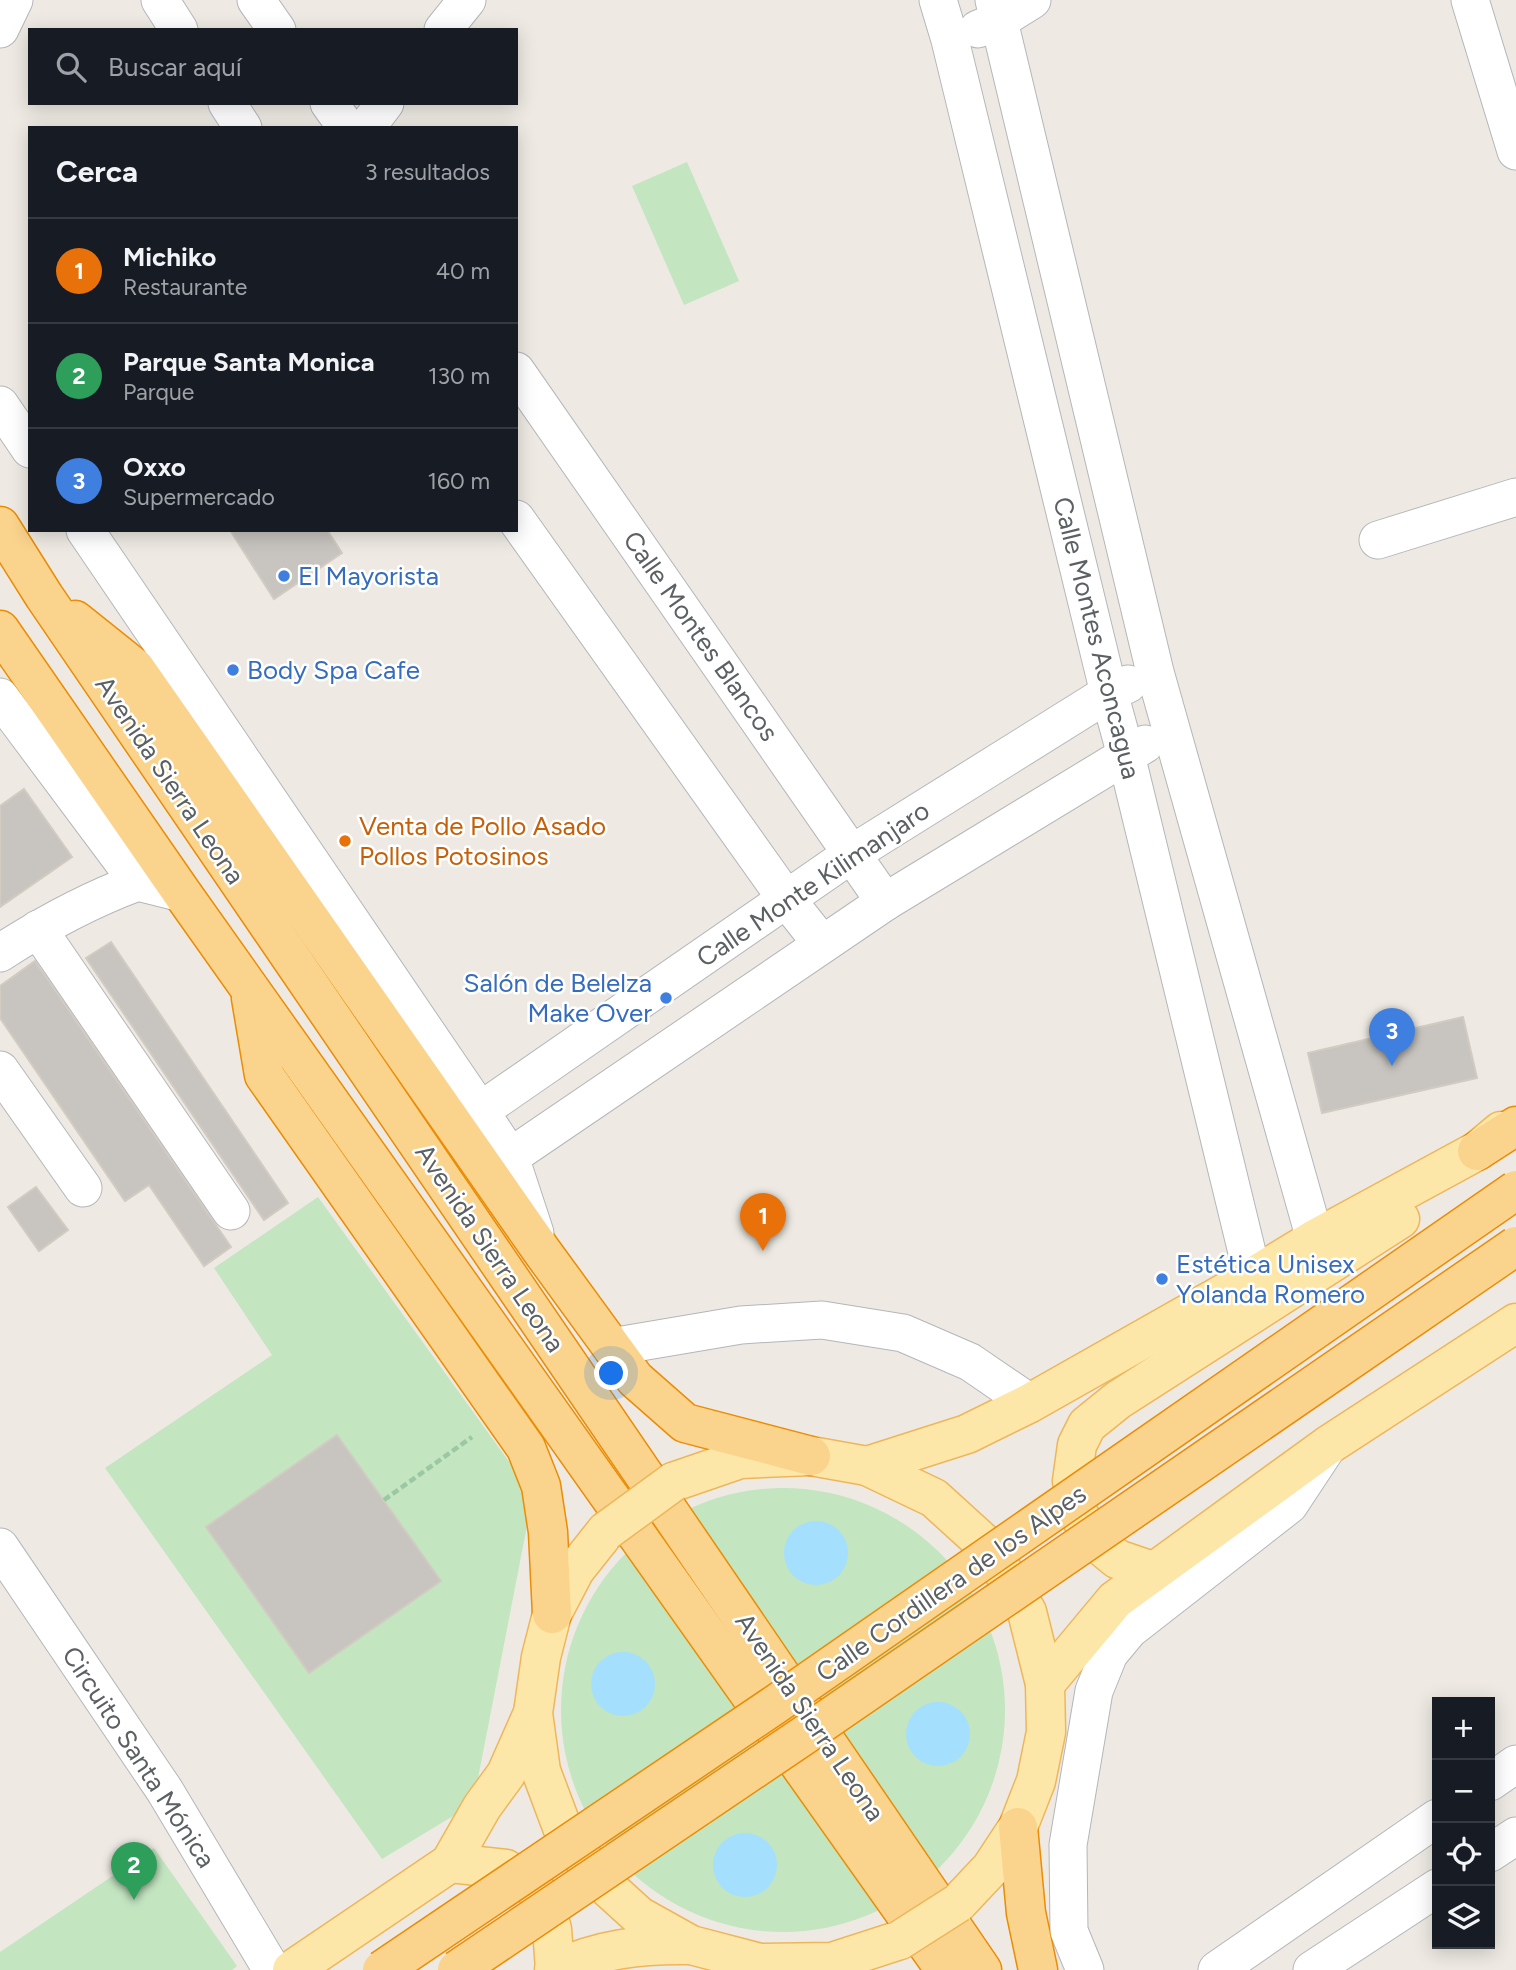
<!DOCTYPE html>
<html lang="es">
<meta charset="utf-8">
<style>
:root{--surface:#171b24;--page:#242831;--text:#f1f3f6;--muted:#9ea1a6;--line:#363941;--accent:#0b8043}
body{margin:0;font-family:Figtree,sans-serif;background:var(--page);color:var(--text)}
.controls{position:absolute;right:21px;bottom:21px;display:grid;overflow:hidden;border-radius:0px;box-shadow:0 4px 18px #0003}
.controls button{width:63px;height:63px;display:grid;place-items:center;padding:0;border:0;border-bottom:2px solid var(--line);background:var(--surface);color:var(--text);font:35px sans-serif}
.you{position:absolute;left:612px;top:1374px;width:24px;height:24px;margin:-18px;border:5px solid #fff;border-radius:50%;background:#1a73e8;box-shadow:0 0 0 10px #1a73e833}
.badge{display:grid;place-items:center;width:46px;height:46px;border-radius:50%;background:var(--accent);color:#fff;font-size:23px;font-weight:700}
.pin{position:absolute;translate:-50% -58px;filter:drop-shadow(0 2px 4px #0008)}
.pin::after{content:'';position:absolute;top:37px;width:24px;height:21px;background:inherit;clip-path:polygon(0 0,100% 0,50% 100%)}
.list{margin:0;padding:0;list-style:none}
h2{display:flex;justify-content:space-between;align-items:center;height:91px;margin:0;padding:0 28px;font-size:30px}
h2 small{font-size:23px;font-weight:400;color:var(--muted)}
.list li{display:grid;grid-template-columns:46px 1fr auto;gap:21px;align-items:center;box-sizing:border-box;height:105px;padding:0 28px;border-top:2px solid var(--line)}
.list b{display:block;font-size:26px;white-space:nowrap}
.list p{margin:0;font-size:23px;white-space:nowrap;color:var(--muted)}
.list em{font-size:23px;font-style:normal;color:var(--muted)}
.icon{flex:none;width:38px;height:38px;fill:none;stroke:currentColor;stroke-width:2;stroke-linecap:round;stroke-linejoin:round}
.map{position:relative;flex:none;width:1516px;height:1970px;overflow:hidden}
.search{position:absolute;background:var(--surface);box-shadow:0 4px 18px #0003;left:28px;top:28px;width:490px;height:77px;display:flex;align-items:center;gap:18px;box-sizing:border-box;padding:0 24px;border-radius:0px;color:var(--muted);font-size:26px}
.panel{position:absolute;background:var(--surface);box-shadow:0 4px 18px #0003;left:28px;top:126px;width:490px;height:406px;border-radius:0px}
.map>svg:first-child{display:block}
.green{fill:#c3e5c0}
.water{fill:#a4dffd}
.building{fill:#c8c5c0;stroke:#d2cbc1;stroke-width:2}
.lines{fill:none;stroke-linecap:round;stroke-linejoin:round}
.minor-casing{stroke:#b4b6ba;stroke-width:39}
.major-casing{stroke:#eeb65b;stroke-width:41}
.highway-casing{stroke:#eb8c05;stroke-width:41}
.path{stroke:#9ac8a2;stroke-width:4.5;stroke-dasharray:7 3.5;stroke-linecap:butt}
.minor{stroke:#fff;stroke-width:37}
.major{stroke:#fde7a8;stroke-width:38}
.highway{stroke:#fad48d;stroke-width:38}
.major-bridge-casing{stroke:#eeb65b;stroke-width:41;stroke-linecap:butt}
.highway-bridge-casing{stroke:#eb8c05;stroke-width:41;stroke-linecap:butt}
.major-bridge{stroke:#fde7a8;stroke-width:38}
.highway-bridge{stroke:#fad48d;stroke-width:38}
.shop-dot{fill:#3f7fe0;stroke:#fff;stroke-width:2.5}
.food-dot{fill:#e8710a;stroke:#fff;stroke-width:2.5}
.labels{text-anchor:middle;stroke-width:5;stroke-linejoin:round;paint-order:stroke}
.shop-label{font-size:26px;fill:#366cbe;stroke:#fff;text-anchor:start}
.street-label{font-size:26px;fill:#5b6063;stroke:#fff}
.food-label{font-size:26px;fill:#c56008;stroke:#fff;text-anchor:start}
</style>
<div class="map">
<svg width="1516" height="1970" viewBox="0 0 1516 1970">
<rect width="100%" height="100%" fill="#eeeae3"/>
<g class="green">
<polygon points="687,162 739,281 684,305 632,186"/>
<polygon points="318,1197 533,1495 473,1804 382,1859 105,1468 272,1355 214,1268"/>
<circle cx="783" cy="1710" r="222"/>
<polygon points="154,1848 237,1966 232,1970 0,1970 0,1952"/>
</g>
<g class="water">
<circle cx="816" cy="1553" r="32"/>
<circle cx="623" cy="1684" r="32"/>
<circle cx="938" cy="1734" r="32"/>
<circle cx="745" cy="1865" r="32"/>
</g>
<g class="building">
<polygon points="230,530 327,530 342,553 274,599"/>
<polygon points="24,789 72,857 0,907 0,806"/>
<polygon points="111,942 288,1203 264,1220 86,958"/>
<polygon points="35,961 231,1247 204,1266 149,1185 125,1201 0,1018 0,986"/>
<polygon points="1463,1017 1477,1078 1322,1113 1308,1053"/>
<polygon points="36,1187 68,1230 39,1251 8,1207"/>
<polygon points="337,1435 441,1581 309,1673 206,1527"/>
</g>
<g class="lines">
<g class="minor-casing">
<g id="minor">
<polyline points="160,0 179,30"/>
<polyline points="256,0 277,30"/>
<polyline points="938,0 950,40 1109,693 1126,755 1253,1277"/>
<polyline points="994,0 1155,672 1315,1239"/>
<polyline points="1470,0 1516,151"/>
<polyline points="0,29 14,0"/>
<polyline points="978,29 1000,20 1032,0"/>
<polyline points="443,30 467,0"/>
<polyline points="227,103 243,128"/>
<polyline points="329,103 347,128"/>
<polyline points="366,128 385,103"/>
<polyline points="516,371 885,902"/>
<polyline points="0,405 30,449"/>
<polyline points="516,519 787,900 822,944"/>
<polyline points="85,530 480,1111 510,1157 535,1233"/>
<polyline points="1378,540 1516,497"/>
<polyline points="0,697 138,882 182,893"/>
<polyline points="38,929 231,1211"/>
<path d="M0,953C43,925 89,900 138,882"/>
<polyline points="0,1070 83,1188"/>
<polyline points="480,1111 853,853 1109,693 1128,684"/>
<polyline points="510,1157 885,902 1145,744"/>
<polyline points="611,1347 741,1325 822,1320 903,1333 970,1362 1030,1403"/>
<polyline points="0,1547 165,1791 272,1970"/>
<polyline points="1490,1782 1516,1764"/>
<polyline points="1490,1853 1516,1836"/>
<polyline points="1085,1970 1069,1931 1068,1845 1094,1691 1109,1654 1129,1630 1289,1505 1326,1449"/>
<polyline points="1217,1970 1437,1818"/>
<polyline points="1312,1970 1437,1888"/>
</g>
</g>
<g class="major-casing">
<g id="major">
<polyline points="867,1466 967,1434 1030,1403 1253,1277 1315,1239 1477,1151 1501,1131"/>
<polyline points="673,1482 740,1459 811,1456 867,1466 934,1498 989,1548 1027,1612 1045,1684 1046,1732 1036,1781 1018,1827 991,1868 958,1903"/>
<polyline points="606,1531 575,1570 552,1614 541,1657 533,1713 541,1771 562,1827 595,1876 639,1916 691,1945 760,1963 832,1962 900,1940"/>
<polyline points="1152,1571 1117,1559 1094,1540 1078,1513 1072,1481 1077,1445 1087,1425 1118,1400 1400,1219"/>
<polyline points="1045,1684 1115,1600 1327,1446 1516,1323"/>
<polyline points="450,1863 506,1869 533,1887 543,1900 552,1929 555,1969"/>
<polyline points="292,1970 450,1863 482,1807 506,1774 533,1713"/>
<path d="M554,1970C600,1949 640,1944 691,1945"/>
</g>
</g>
<g class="highway-casing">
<g id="highway">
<polyline points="0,526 44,596 982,1970"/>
<polyline points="75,620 135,668 541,1250 635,1379 685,1423 811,1456"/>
<polyline points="0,630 182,893 945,1970"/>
<polyline points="251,998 264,1075 526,1448 541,1486 548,1532 552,1614"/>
<polyline points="1477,1151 1516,1126"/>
<polyline points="1018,1827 1026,1913 1038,1970"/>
</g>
</g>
<polyline class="path" points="384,1500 472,1437"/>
<use href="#minor" class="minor"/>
<use href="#major" class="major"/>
<use href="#highway" class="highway"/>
<g class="major-bridge-casing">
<g id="major-bridge">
<polyline points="606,1531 673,1482"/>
<polyline points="900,1940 958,1903"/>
</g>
</g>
<g class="highway-bridge-casing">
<g id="highway-bridge">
<polyline points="382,1970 776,1704 1516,1190"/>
<polyline points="457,1970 803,1736 1516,1246"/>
</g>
</g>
<use href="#major-bridge" class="major-bridge"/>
<use href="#highway-bridge" class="highway-bridge"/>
</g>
<g class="shop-dot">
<circle cx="284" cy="576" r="7"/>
<circle cx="233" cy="670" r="7"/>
<circle cx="666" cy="998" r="7"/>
<circle cx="1162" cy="1279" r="7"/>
</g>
<circle class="food-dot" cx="345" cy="841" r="7"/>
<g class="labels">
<g class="shop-label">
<text x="298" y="585">El Mayorista</text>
<text x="247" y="679">Body Spa Cafe</text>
<text x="652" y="992" text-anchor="end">Salón de Belelza<tspan x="652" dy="30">Make Over</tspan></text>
<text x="1176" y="1273">Estética Unisex<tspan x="1176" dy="30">Yolanda Romero</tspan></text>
</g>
<g class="street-label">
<text transform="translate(701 636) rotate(55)" y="9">Calle Montes Blancos</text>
<text transform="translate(1097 638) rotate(76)" y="9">Calle Montes Aconcagua</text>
<text transform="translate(170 780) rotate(56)" y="9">Avenida Sierra Leona</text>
<text transform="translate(813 884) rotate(-34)" y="9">Calle Monte Kilimanjaro</text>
<text transform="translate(490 1248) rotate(56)" y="9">Avenida Sierra Leona</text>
<text transform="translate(951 1583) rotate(-35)" y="9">Calle Cordillera de los Alpes</text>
<text transform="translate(810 1717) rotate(56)" y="9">Avenida Sierra Leona</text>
<text transform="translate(139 1757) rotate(57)" y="9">Circuito Santa Mónica</text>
</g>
<g class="food-label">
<text x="359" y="835">Venta de Pollo Asado<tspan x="359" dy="30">Pollos Potosinos</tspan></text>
</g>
</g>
</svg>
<div class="controls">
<button>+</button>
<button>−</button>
<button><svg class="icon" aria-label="locate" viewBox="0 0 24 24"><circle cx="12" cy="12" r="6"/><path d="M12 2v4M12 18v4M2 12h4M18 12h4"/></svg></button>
<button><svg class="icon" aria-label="layers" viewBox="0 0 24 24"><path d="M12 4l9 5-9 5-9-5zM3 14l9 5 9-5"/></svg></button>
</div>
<div class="you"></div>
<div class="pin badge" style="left:763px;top:1251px;background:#e8710a">1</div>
<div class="pin badge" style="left:134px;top:1900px;background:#2e9e5b">2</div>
<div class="pin badge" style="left:1392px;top:1066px;background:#3f7fe0">3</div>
<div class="search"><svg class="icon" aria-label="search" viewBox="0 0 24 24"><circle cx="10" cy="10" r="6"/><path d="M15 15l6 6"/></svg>Buscar aquí</div>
<section class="panel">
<h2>Cerca<small>3 resultados</small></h2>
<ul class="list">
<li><span class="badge" style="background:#e8710a">1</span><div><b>Michiko</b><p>Restaurante</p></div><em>40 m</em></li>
<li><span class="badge" style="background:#2e9e5b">2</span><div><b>Parque Santa Monica</b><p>Parque</p></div><em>130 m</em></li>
<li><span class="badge" style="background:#3f7fe0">3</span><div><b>Oxxo</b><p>Supermercado</p></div><em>160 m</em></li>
</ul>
</section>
</div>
